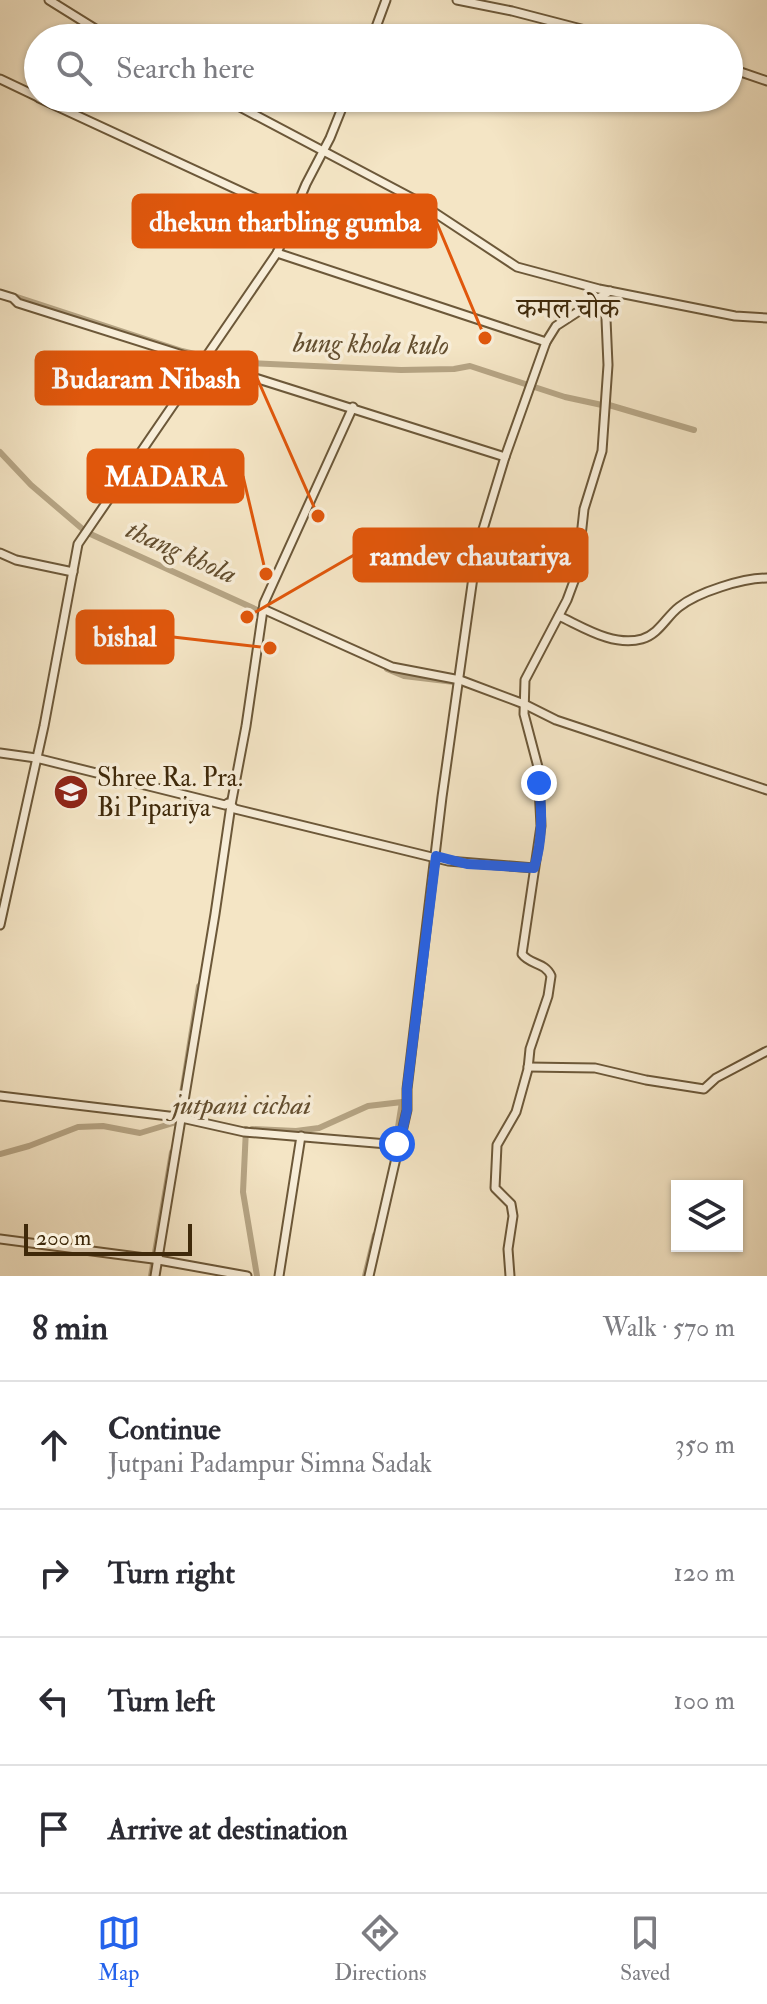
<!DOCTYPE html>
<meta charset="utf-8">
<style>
:root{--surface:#fff;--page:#f7f7f7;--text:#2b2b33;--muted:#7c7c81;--line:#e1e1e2;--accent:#2563eb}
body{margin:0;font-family:"IM FELL Double Pica","Noto Serif Devanagari",serif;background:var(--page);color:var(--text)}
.controls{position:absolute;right:24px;bottom:24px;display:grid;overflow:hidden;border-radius:0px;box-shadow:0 2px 6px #0004}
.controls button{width:72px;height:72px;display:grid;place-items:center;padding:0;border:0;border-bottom:2px solid var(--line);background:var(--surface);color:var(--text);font:40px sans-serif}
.scale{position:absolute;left:24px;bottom:20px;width:168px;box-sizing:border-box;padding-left:8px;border:4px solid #3f290a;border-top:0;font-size:22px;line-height:28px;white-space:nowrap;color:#3f290a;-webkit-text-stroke:6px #f8eed9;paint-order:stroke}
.stop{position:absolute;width:24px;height:24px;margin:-18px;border:6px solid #2563eb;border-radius:50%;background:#fff}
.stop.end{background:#2563eb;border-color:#fff;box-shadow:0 2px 8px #0008}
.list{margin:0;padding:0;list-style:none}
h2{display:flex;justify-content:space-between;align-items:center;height:104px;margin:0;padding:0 32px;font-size:34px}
h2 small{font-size:26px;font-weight:400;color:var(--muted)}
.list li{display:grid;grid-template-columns:52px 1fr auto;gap:24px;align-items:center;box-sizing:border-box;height:128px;padding:0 32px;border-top:2px solid var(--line)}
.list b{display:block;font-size:30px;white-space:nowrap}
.list p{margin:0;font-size:26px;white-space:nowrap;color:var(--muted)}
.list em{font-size:26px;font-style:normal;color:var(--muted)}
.icon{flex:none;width:44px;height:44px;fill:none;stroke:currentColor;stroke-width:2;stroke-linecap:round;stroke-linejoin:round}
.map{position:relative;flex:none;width:767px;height:1276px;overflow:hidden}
.search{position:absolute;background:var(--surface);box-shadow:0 2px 6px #0004;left:24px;right:24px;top:24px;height:88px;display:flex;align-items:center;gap:20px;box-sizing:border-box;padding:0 28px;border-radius:44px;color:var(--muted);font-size:30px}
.sheet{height:616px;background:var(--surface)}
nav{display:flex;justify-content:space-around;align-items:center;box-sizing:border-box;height:112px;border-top:2px solid var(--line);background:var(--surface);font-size:22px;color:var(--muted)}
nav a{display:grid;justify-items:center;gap:4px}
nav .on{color:var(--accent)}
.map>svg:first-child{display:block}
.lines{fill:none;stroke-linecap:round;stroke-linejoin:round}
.canal{stroke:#b6a585;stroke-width:6}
.minor-casing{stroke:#6c5839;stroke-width:11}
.minor{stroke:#f8eed9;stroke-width:7}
.route{stroke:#2563eb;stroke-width:10}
.labels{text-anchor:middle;stroke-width:7;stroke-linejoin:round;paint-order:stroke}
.poi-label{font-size:26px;fill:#3f290a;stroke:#f8eed9;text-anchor:start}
.neighbourhood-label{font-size:28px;fill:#3f290a;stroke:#f8eed9}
.water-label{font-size:28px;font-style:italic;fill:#634e2f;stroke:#f8eed9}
.leader{fill:none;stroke:#e0570c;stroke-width:3}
.callout-dot{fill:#e0570c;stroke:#f8eed9;stroke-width:3}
.callout{fill:#e0570c;stroke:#e0570c;stroke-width:3}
.callout-label{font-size:28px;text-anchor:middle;font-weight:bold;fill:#fff}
</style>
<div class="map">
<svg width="767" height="1276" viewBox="0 0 767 1276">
<rect width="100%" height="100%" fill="#f4e5c5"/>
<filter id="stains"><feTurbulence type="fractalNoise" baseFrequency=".0025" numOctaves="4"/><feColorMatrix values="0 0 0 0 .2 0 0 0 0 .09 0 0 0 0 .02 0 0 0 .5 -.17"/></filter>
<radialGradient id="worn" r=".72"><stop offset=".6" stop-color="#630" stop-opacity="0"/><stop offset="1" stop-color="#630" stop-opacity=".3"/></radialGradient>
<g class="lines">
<g class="canal">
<polyline points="11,295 182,351 228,362 401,370 454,369 470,366 565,397 602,405"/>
<polyline points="609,405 694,430"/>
<polyline points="0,452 31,485 86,532 264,613"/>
<polyline points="387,669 404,676 454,682"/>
<polyline points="180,1106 199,986"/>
<polyline points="246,1129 243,1192 257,1276"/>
<polyline points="252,1129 296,1131 319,1128 368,1106 402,1102 395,1146"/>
<polyline points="0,1154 29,1146 78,1127 103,1126 140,1133 180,1121 185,1121"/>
<polyline points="151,1276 172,1152"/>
<polyline points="365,1276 375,1235"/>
</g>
<g class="minor-casing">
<g id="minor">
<polyline points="49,0 110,38"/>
<polyline points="457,0 512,11 616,38"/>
<polyline points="372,38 386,0"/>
<polyline points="729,68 767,81"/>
<polyline points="0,79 38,97"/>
<polyline points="39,98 292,215"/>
<polyline points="223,98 414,199 517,267 599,289 735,316 767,318"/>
<polyline points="277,253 546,342"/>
<polyline points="0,294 13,298 18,303 505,457"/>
<polyline points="0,553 16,560 73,572"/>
<polyline points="263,609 392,667 460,680 524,704 556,720 767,790"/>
<path d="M559,616C583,627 613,647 642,639C659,634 666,617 679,607C698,592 743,578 767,578"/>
<polyline points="0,753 36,758 225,805 228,803 235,809 448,861 534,868"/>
<polyline points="0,925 44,726 78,544 277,253 306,184 330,138 346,98"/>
<polyline points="528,1067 595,1068 646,1080 704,1089 716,1078 767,1051"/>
<polyline points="0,1096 177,1117 244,1132 399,1145"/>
<polyline points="0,1239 153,1259 247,1276"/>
<polyline points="155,1276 215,914 231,805 246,726 264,603 353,407"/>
<polyline points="279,1276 301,1136"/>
<polyline points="369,1276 407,1110 407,1089 442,797 477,549 505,457 546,342 556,326 610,291"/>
<path d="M510,1276L508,1249L513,1216L511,1204L495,1188L497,1145L516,1112L528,1069L530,1049L548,996L551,976C545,962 530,965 522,954L541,826L538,767L524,714L525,680L567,600L577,573L584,509L602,451L608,365L606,319L600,297"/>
</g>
</g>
<use href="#minor" class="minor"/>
</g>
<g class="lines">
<path class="route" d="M397,1144L399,1145L407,1110V1089L436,856L467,864L534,868C543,841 542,812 539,783"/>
</g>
<defs>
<g id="school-disc" transform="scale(1.8)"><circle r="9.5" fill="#8f2418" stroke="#f8eed9"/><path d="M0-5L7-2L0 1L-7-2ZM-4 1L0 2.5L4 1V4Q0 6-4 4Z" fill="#fff"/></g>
</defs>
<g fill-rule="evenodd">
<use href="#school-disc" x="71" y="792"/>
</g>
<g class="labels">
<g class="poi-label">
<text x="97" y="786">Shree Ra. Pra.<tspan x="97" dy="30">Bi Pipariya</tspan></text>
</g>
<g class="neighbourhood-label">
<text x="568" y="318">कमल चोक</text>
</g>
<g class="water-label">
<text transform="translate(371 343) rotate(1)" y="10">bung khola kulo</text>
<text transform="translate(182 551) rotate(24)" y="10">thang khola</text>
<text x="242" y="1114">jutpani cichai</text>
</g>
</g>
<path class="leader" d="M485 338L436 221M318 516L257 378M266 574L243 476M247 617L354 555M270 648L173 637"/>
<g class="callout-dot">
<circle cx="485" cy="338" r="8"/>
<circle cx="318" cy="516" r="8"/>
<circle cx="266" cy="574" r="8"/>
<circle cx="247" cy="617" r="8"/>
<circle cx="270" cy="648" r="8"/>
</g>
<g class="callout">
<rect x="133" y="195" width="303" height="52" rx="8"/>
<rect x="36" y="352" width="221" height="52" rx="8"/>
<rect x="88" y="450" width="155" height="52" rx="8"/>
<rect x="354" y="529" width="233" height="52" rx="8"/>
<rect x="77" y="611" width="96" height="52" rx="8"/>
</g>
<g class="callout-label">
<text x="285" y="231">dhekun tharbling gumba</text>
<text x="146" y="388">Budaram Nibash</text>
<text x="166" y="486">MADARA</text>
<text x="470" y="565">ramdev chautariya</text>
<text x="125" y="646">bishal</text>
</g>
<rect width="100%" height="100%" filter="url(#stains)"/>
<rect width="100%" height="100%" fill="url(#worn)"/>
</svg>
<div class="controls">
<button><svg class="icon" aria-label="layers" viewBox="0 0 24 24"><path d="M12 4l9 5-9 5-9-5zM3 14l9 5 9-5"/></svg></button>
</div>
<div class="scale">200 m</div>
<div class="stop" style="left:397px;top:1144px"></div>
<div class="stop end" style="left:539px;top:783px"></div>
<div class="search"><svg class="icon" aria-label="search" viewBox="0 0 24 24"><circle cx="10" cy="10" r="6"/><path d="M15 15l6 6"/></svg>Search here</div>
</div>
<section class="sheet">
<h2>8 min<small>Walk · 570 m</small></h2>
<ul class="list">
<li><svg class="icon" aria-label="ahead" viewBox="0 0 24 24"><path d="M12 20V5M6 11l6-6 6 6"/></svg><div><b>Continue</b><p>Jutpani Padampur Simna Sadak</p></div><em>350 m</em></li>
<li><svg class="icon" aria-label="right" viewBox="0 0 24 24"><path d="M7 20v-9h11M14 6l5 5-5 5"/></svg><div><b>Turn right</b></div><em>120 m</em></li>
<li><svg class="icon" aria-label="left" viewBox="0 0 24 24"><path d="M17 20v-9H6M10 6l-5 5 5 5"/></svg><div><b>Turn left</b></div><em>100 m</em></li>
<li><svg class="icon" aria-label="arrive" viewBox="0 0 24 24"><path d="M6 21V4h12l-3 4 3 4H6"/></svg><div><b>Arrive at destination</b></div></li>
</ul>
</section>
<nav>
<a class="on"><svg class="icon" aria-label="map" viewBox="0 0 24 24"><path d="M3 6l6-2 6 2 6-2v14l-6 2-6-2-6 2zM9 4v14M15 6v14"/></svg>Map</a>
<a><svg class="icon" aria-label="directions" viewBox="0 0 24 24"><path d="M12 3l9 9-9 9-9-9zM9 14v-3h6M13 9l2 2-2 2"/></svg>Directions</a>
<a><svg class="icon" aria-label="saved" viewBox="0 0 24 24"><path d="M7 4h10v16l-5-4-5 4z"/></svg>Saved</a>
</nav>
